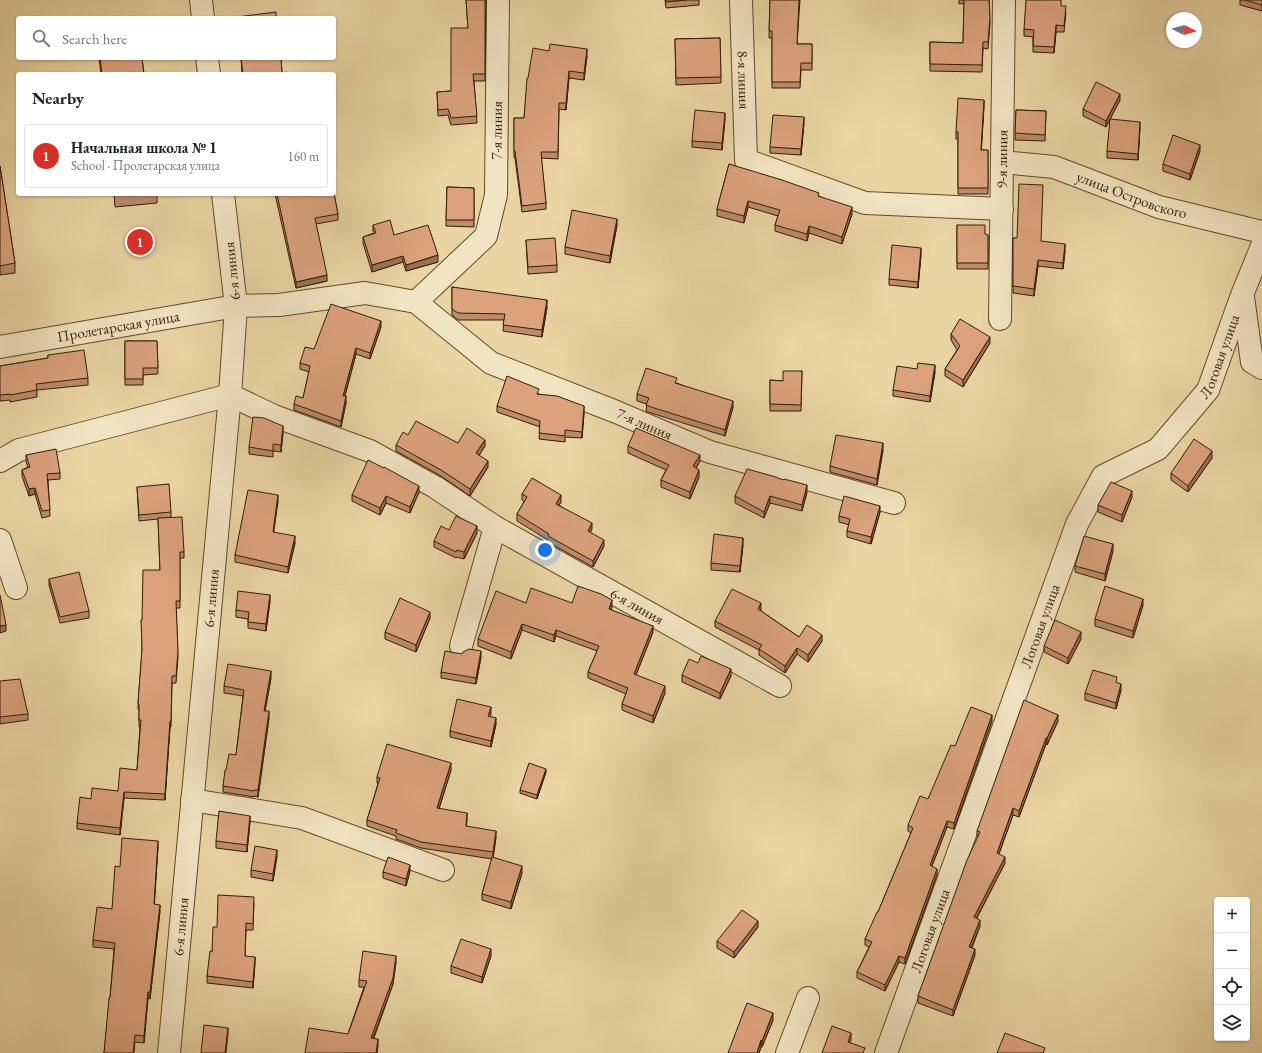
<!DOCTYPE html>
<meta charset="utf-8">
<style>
:root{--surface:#fff;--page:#f6f6f6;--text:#202124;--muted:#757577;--line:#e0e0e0;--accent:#d93025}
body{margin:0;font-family:"EB Garamond",serif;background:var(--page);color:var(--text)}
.controls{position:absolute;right:12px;bottom:12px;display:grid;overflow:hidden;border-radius:4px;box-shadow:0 1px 3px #0004}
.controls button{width:36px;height:36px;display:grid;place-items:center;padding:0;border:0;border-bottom:1px solid var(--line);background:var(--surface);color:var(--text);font:20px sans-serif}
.compass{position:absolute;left:1166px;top:12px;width:36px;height:36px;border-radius:50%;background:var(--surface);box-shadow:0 1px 3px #0004;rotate:95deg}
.you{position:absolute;left:545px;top:550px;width:14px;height:14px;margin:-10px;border:3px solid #fff;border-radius:50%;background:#1a73e8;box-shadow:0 0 0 6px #1a73e833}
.badge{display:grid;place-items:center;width:26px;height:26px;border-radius:50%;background:var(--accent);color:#fff;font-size:13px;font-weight:700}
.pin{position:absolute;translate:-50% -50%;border:2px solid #fff;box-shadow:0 1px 4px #0006}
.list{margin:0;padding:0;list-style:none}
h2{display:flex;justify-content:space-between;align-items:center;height:52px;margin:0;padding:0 16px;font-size:17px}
h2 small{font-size:13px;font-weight:400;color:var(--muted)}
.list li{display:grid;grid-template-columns:26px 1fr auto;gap:12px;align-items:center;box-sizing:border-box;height:64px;margin:0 8px 8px;padding:0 8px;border:1px solid var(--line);border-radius:4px}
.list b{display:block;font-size:15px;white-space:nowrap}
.list p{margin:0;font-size:13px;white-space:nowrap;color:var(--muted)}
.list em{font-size:13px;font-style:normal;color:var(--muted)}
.icon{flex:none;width:22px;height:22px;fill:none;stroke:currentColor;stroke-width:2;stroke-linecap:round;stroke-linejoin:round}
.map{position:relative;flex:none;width:1262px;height:1053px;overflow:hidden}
.search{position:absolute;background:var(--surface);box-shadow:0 1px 3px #0004;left:16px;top:16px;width:320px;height:44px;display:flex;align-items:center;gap:10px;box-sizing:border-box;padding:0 14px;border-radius:4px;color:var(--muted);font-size:15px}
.panel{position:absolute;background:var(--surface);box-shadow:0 1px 3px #0004;left:16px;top:72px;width:320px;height:124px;border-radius:4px}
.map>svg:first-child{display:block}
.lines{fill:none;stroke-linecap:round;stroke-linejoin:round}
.minor-casing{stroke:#604b28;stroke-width:24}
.minor{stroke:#f1e4c3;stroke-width:22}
.wall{fill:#bc8b6b;stroke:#321d00}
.shaded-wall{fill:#997157;stroke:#321d00}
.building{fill:#dba27c;stroke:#321d00}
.labels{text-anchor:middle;stroke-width:3;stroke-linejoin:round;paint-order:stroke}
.street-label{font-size:15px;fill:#321d00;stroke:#f1e4c3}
</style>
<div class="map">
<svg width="1262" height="1053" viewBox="0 0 1262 1053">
<rect width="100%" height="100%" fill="#e9d5a2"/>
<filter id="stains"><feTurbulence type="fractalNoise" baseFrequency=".005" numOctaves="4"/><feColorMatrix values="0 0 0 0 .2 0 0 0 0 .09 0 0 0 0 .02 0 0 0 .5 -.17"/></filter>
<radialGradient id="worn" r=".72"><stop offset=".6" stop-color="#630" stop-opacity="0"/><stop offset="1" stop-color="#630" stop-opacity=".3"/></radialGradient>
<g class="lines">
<g class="minor-casing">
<g id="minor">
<polyline points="201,0 203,18"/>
<path id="s1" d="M741,0L746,160L865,203L1002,209"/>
<polyline points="207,58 209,74"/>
<path id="s2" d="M1002,162L1054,167L1159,207L1262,232"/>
<polyline points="1243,297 1252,362 1262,368"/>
<path id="s3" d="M416,302L486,236L496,195L498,0"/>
<path id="s4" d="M1000,319L1004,0"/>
<path id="s5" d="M0,347L236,306L279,305L365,293L416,302L491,363L614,411L710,452L894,503"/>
<path id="s6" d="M0,461L19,450L230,395L274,416L370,451L435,487L495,527L780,686"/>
<polyline points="0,540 16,588"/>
<polyline points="461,646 495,527"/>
<polyline points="192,800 302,818 443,870"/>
<path id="s7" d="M169,1053L230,395L236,306L223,194"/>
<polyline points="787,1053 808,998"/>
<path id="s8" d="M886,1053L1077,524L1103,476L1158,449L1208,390L1242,295L1262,246"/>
</g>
</g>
<use href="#minor" class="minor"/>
</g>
<g class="wall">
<polygon points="466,0 486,0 485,81 474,81 477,123 451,125 448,115 438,116 437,92 451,91 468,28"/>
<polygon points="665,0 699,0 699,5 666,8"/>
<polygon points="770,0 800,0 797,44 812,44 812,70 801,70 800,88 772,88 772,38 769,38"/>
<polygon points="959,0 989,0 990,24 988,49 983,48 982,72 930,71 930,42 963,43 964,3 959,4"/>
<polygon points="1240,0 1262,0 1262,11 1240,5"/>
<polygon points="1061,6 1066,12 1064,32 1056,32 1054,53 1033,52 1033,37 1024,36 1024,29"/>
<polygon points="720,38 721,83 676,85 675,39"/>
<polygon points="549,51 587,56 584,80 569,78 566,110 559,109 558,159 541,158 546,203 546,209 522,212 515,158 514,158 514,118 524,118 528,78"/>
<polygon points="99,58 142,58 144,74 101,74"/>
<polygon points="241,58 281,58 282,73 287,74 242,74"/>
<polygon points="1120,100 1106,127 1083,116 1083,109"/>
<polygon points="984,106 981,150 988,150 988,194 958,194 958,139 956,139 956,132"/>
<polygon points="1016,110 1046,111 1045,141 1015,140"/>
<polygon points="725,119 722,150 692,147 692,141"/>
<polygon points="804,123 801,155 770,153 770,147"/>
<polygon points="1140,128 1138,160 1107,158 1107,151"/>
<polygon points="1200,151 1190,180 1163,171 1163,164"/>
<polygon points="729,164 819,196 852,214 842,244 809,233 807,241 775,231 775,225 778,216 748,207 744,223 717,216 717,209"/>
<polygon points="0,166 15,263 15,273 0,275"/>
<polygon points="447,187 474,188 474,227 446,226"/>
<polygon points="114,194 157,194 157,203 115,207"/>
<polygon points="275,194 334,194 338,214 338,220 316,224 327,281 296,288"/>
<polygon points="373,225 394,235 438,262 406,271 403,262 372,272 363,243 363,237 374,233 373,231"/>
<polygon points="617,225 610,263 565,254 565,247"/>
<polygon points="957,225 985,234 988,235 988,269 957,269"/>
<polygon points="1013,238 1041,241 1065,251 1063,269 1038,266 1034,296 1013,293"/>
<polygon points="526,240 557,265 557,272 528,274"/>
<polygon points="921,255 918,288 889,285 889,279"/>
<polygon points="452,287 547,307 542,337 503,331 504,320 458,320 452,315"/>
<polygon points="381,327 370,359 356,354 345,396 346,403 341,427 294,410 294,404 303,398 309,372 300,369 300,363 314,349"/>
<polygon points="951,334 990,343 963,387 945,376 945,369 957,350 951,340"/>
<polygon points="125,341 157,341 158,374 143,375 143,385 125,385"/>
<polygon points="48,355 88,378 88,385 37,390 37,397 10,402 10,400 0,401 0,366 48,358"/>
<polygon points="917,369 935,372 930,402 893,396 893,390"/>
<polygon points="802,371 801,411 770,411 770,380 783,381"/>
<polygon points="677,383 733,407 725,436 651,413 646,411 647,404 637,401 637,394"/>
<polygon points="539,394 584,413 582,438 565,437 565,442 539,439 540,427 497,412 497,406"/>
<polygon points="283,433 281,452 273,451 273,457 249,454 249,447"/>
<polygon points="408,435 458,443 485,446 479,455 488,467 470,496 441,476 396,451 396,445"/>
<polygon points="628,446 700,461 696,468 699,477 690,499 661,487 661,480 666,470 628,453"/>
<polygon points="883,450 877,485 830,472 830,466"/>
<polygon points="26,455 60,473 60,479 48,480 50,516 42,518 35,494 29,496 22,476 22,470 28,467 26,462"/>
<polygon points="1212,458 1188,492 1171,480 1171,473"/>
<polygon points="137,487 171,512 171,517 184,552 184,558 180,558 180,608 176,608 178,657 176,683 172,683 171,727 170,727 165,800 124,798 120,835 77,829 77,823 91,799 118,791 137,770 140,727 139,727 139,710 138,709 138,703 142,652 142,620 160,570 158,519 139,521"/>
<polygon points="419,492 410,513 386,503 380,515 352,501 352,495"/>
<polygon points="807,492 802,511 770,503 764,518 735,503 735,496"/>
<polygon points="522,494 561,502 559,505 592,529 590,532 604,546 593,567 548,542 548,540 517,521 517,514 524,502 522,500"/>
<polygon points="1132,497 1122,522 1098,512 1098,505"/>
<polygon points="278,501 273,532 295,543 288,573 235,562 235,555"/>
<polygon points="880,512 871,544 847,537 847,531 849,525 839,522 839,516"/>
<polygon points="449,530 477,533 464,559 457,557 456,558 434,547 434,541"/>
<polygon points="743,545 740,572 711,570 711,563"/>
<polygon points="1113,551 1105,581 1075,572 1075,566"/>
<polygon points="49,579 89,611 89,618 60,623 49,585"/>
<polygon points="270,601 266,631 248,628 248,619 236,617 236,610"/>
<polygon points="526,603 572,603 612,607 611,610 653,632 636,675 665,693 653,723 622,710 622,704 626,694 588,678 588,672 597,651 556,636 554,642 522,630 511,659 478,646 478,639"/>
<polygon points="1143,605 1133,638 1095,626 1095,619"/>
<polygon points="761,610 761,611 799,637 822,641 808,662 797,654 785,673 759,655 759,650 715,627 715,621"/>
<polygon points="430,618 416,652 385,639 385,632"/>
<polygon points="1081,639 1068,664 1044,652 1044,646"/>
<polygon points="481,657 476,684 441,678 441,672"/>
<polygon points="698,663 731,676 720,699 682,682 682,675"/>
<polygon points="271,678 265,711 269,718 258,797 254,796 254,797 223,792 223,786 226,770 236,755 243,696 224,693 224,686"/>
<polygon points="0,681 28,714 28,720 0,724"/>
<polygon points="1117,683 1121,690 1116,709 1085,700 1085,693"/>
<polygon points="491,714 490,716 496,724 491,747 450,737 450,731"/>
<polygon points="992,721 954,829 947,827 932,866 937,875 905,964 899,962 885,991 857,978 857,972 869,947 865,945 865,939 878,912 911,833 908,831 908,825 928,799 955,746"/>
<polygon points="1058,721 1047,745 1046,744 1019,817 1013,815 999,854 1005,863 977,918 980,926 972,948 975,955 953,1016 918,1003 918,996 978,838 977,837 977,831"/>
<polygon points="451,770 439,809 467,819 466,826 496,837 493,858 522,873 511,909 482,900 482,894 492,859 421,848 396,839 396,836 367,826 367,820 378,784 377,783 377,777"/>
<polygon points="546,772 537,799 520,793 520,790"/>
<polygon points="250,822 247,852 216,848 216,841"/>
<polygon points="158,847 154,904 160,911 150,999 148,998 144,1043 135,1042 134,1053 104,1053 110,998 114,949 93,947 93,940 112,909 120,867"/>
<polygon points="277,856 273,881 251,877 251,870"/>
<polygon points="410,871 406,886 383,878 383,872"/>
<polygon points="254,903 253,930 246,930 245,956 255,963 253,988 207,983 207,976 217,927"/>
<polygon points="758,927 734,958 717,948 717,941"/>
<polygon points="491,956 482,983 451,973 451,966"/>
<polygon points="396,962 393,984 374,1038 378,1046 348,1034 364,987 359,987 359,980"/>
<polygon points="773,1020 762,1047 761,1047 759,1053 728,1053"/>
</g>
<g class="shaded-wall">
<polygon points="1056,25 1056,32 1054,53 1054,47"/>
<polygon points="587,49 587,56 584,80 584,73"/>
<polygon points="569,71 569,78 566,110 566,103"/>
<polygon points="1120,94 1120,100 1106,127 1106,121"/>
<polygon points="984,100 984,106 981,157 981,150"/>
<polygon points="725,113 725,119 722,150 722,143"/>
<polygon points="804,117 804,123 801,155 801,149"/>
<polygon points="1140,122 1140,128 1138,160 1138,154"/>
<polygon points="1200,145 1200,151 1190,180 1190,174"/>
<polygon points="748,201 748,207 744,223 744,216"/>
<polygon points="852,207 852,214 842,244 842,237"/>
<polygon points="617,219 617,225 610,263 610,256"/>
<polygon points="809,226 809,233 807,241 807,234"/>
<polygon points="1065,244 1065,251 1063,269 1063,263"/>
<polygon points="921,248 921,255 918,288 918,282"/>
<polygon points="438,255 438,262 406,271 406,265"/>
<polygon points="403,256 403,262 372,272 372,265"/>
<polygon points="1038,260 1038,266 1034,296 1034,289"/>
<polygon points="327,275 327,281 296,288 296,282"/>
<polygon points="547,300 547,307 542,337 542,330"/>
<polygon points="381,321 381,327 370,359 370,353"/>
<polygon points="990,337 990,343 963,387 963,380"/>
<polygon points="356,348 356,354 343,402 343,396"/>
<polygon points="935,365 935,372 930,402 930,396"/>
<polygon points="346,396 346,403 341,427 341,421"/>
<polygon points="733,401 733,407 725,436 725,430"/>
<polygon points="584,406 584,413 582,438 582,432"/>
<polygon points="283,426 283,433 281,452 281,445"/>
<polygon points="485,440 485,446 476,460 476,453"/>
<polygon points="883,443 883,450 877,485 877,479"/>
<polygon points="1212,451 1212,458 1188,492 1188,486"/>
<polygon points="700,455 700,461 693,473 693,466"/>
<polygon points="488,461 488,467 470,496 470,489"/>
<polygon points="699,470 699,477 690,499 690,492"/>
<polygon points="807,485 807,492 802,511 802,505"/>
<polygon points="419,486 419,492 410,513 410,507"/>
<polygon points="35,488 35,494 29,496 29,489"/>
<polygon points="1132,491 1132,497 1122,522 1122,515"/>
<polygon points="278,495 278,501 273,538 273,532"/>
<polygon points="561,495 561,502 556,510 556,504"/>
<polygon points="386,496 386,503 380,515 380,508"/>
<polygon points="770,496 770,503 764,518 764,512"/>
<polygon points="880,506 880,512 871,544 871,537"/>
<polygon points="592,523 592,529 588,537 588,531"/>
<polygon points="477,526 477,533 464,559 464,552"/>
<polygon points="295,536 295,543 288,573 288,567"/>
<polygon points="743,538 743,545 740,572 740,566"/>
<polygon points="604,540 604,546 593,567 593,561"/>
<polygon points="1113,544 1113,551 1105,581 1105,574"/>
<polygon points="270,595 270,601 266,631 266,624"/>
<polygon points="1143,599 1143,605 1133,638 1133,631"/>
<polygon points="612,600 612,607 609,615 609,609"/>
<polygon points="761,603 761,610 758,616 758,609"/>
<polygon points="430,612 430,618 416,652 416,645"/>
<polygon points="522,624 522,630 511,659 511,652"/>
<polygon points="6,625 6,631 0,633 0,626"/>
<polygon points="653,626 653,632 634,680 634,674"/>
<polygon points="556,630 556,636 554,642 554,635"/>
<polygon points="1081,632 1081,639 1068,664 1068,658"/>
<polygon points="822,635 822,641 808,662 808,655"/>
<polygon points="797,648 797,654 785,673 785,666"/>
<polygon points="481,651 481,657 476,684 476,678"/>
<polygon points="731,669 731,676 720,699 720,693"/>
<polygon points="271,671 271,678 264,717 264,711"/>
<polygon points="1121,684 1121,690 1116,709 1116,703"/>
<polygon points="665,686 665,693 653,723 653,716"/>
<polygon points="491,707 491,714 488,723 488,716"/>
<polygon points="269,711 269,718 258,797 258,790"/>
<polygon points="992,715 992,721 954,829 954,823"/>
<polygon points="1058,715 1058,721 1047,745 1047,738"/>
<polygon points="496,718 496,724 491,747 491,741"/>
<polygon points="170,721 170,727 165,800 165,794"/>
<polygon points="1046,738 1046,744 1019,817 1019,811"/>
<polygon points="451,763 451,770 437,815 437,808"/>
<polygon points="546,769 546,772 537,799 537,795"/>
<polygon points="124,792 124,798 120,835 120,828"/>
<polygon points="1013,808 1013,815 997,859 997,853"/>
<polygon points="467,813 467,819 466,833 466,826"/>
<polygon points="250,816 250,822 247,852 247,845"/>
<polygon points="947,821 947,827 930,871 930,865"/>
<polygon points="496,831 496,837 493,859 493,852"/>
<polygon points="158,841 158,847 154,911 154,904"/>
<polygon points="277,850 277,856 273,881 273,874"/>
<polygon points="1005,857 1005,863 974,923 974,917"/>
<polygon points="410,865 410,871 406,886 406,879"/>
<polygon points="522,866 522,873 511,909 511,902"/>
<polygon points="937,869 937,875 905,964 905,958"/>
<polygon points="160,905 160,911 150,999 150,992"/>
<polygon points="980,920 980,926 969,953 969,947"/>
<polygon points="758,921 758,927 734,958 734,952"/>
<polygon points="491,949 491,956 482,983 482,977"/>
<polygon points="975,949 975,955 953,1016 953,1010"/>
<polygon points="396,956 396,962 393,984 371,1044 371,1038"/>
<polygon points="899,956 899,962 885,991 885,985"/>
<polygon points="255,957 255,963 253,988 253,982"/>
<polygon points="148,992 148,998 144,1043 144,1036"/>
<polygon points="773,1013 773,1020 762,1047 762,1041"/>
<polygon points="228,1028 228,1034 226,1053 225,1053"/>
<polygon points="851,1033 851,1040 848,1048 848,1042"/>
<polygon points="378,1039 378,1046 377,1053 376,1053"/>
<polygon points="761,1040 761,1047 759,1053 757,1053"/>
</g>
<g class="building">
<polygon points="466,0 485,0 485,74 473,74 477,116 451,118 448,109 438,110 437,92 451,91 451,28 468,28"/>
<polygon points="666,0 686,0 666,2"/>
<polygon points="770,0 799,0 797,44 812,44 812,63 801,63 800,82 772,82 772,31 769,31"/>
<polygon points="964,0 989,0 990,17 988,42 983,42 982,65 930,64 930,42 963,43"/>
<polygon points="1026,0 1061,0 1061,6 1066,6 1064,26 1056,25 1054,47 1033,46 1034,30 1024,29"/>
<polygon points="1245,0 1262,0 1262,5"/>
<polygon points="276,12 276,18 237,18 237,17"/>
<polygon points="720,38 721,77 676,78 675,39"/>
<polygon points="550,44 587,49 584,73 569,71 566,103 559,103 558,152 541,152 546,203 522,206 515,151 514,151 514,118 524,118 527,78 528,78 533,48 549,51"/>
<polygon points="100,58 142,58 144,74 102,74"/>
<polygon points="241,58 281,58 282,73 287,72 287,74 243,74"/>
<polygon points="1096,82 1120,94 1106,121 1083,109"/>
<polygon points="958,98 984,100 981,150 988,150 988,188 958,188 958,132 956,132"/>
<polygon points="695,110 725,113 722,143 692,141"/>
<polygon points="1016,110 1046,111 1045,135 1015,133"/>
<polygon points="773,115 804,117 801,149 770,147"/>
<polygon points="1110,119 1140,122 1138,154 1107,151"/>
<polygon points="1173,135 1200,145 1190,174 1163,164"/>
<polygon points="729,164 782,180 819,193 818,196 852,207 842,237 809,226 807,234 775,225 780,210 748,201 744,216 717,209"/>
<polygon points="0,166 15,263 0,266"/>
<polygon points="1019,184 1043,185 1041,241 1065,244 1063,263 1038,260 1034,289 1013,286 1013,238 1017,238"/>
<polygon points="447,187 474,188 474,220 446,220"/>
<polygon points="277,194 334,194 338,214 315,218 327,275 296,282"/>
<polygon points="572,210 617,219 610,256 565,247"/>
<polygon points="390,220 394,235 428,225 438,255 406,265 403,256 372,265 363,237 376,233 373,225"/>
<polygon points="957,225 985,225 985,234 988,235 988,263 957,263"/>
<polygon points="555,238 557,265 528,267 526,240"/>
<polygon points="892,245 921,248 918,282 889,279"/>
<polygon points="452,287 547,300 542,330 503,325 505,314 458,313 452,309"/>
<polygon points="331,304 381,321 370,353 356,348 343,396 346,396 341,421 294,404 296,396 303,398 310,366 300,363 305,347 314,349"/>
<polygon points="960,319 990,337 963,380 945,369 960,346 951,334"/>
<polygon points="125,341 157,341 158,368 143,368 143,379 125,379"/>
<polygon points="84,350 88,378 36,384 37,390 10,395 10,394 0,395 0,366 48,358 48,355"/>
<polygon points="918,363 935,365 930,396 893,390 897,366 917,369"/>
<polygon points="646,368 677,378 675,383 733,401 725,430 651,407 646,405 649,398 637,394"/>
<polygon points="783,371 802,371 801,405 770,404 770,380 783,381"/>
<polygon points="507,376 539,389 537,394 557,396 584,406 582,432 565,430 565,436 539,433 540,421 497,406"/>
<polygon points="253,417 264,418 283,426 281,445 273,444 273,451 249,447"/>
<polygon points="416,421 458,443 467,428 485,440 476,453 488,461 470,489 441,470 396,445 403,432 408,435"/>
<polygon points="636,428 700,455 693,466 699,470 690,492 661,480 669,465 628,446"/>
<polygon points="836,435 883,443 877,479 830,466"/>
<polygon points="1194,439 1212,451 1188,486 1171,473"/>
<polygon points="56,449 60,473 47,474 50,510 42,511 35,488 29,489 22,470 30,467 26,455"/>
<polygon points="368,460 384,468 384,467 419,486 410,507 386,496 380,508 352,495"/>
<polygon points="747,469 776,477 783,480 784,479 807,485 802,505 770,496 764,512 735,496"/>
<polygon points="532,478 561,495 556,504 592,523 588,531 604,540 593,561 548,536 549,534 517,514 527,497 522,494"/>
<polygon points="1111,482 1132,491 1122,515 1098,505"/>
<polygon points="169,484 171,512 139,515 137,487"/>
<polygon points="248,490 278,495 273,532 295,536 288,567 235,555"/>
<polygon points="844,496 880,506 871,537 847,531 850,519 839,516"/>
<polygon points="456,516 477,526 464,552 457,550 456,552 434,541 441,526 449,530"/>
<polygon points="182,517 184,552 180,552 180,601 176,601 178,651 176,676 172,676 171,721 170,721 165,794 124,792 120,828 77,823 80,797 91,799 92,788 118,791 120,768 137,770 141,720 139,720 139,704 138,703 142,649 141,620 142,620 143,570 160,570 158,518"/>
<polygon points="714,534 743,538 740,566 711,563"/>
<polygon points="1084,536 1113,544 1105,574 1075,566"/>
<polygon points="79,572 89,611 60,617 49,579"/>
<polygon points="578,586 601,594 612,600 609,609 653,626 634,674 665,686 653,716 622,704 628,688 588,672 599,646 556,630 554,635 522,624 511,652 478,639 496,591 526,603 531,588 572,603"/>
<polygon points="1105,586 1143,599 1133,631 1095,619"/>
<polygon points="732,589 761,603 758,609 799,637 807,625 822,635 808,655 797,648 785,666 759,649 762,645 715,621"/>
<polygon points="238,591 270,595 266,624 248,622 249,612 236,610"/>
<polygon points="0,595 6,625 0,626"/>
<polygon points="400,598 430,612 416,645 385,632"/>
<polygon points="1055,620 1081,632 1068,658 1044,646"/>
<polygon points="469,649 481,651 476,678 441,672 445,651 462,654 463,652"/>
<polygon points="701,656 731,669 720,693 682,675 689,659 698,663"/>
<polygon points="228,664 271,671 264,711 269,711 258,790 254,790 254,791 223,786 225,770 226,770 229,754 236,755 244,690 224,686"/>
<polygon points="1093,670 1117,677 1116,682 1121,684 1116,703 1085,693"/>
<polygon points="20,679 28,714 0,717 0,681"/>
<polygon points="457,699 491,707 488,716 496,718 491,741 450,731"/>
<polygon points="1024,700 1058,715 1047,738 1046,738 1019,811 1013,808 997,853 1005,857 974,917 980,920 969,947 975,949 953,1010 918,996 967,860 980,832 977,831"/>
<polygon points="971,707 992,715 954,823 947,821 930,865 937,869 905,958 899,956 885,985 857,972 872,942 865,939 877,912 878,912 913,828 908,825 920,796 928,799 951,745 955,746"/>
<polygon points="387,744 451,763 437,808 467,813 466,826 496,831 493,852 421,842 396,833 397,830 367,820 380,778 377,777"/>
<polygon points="529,763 546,769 537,795 520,790"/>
<polygon points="219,811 250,816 247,845 216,841"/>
<polygon points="122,838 158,841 154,904 160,905 150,992 148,992 144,1036 135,1035 133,1053 104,1053 109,998 110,998 115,943 93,940 97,907 112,909 115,866 120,867"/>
<polygon points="255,846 277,850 273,874 251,870"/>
<polygon points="388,857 410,865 406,879 383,872"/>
<polygon points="492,857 522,866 511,902 482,894"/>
<polygon points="218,895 254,897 253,924 246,923 245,956 255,957 253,982 207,976 210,951 212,952 213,927 217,927"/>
<polygon points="742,910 758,921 734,952 717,941"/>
<polygon points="461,939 491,949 482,977 451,966"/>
<polygon points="363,951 396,956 393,978 371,1038 378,1039 376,1053 305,1053 309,1028 348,1034 367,981 359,980"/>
<polygon points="747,1003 773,1013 762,1041 761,1040 757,1053 728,1053"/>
<polygon points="204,1025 228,1028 225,1053 201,1053"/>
<polygon points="832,1026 851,1033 848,1042 865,1048 863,1053 822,1053"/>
<polygon points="1005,1033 1045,1048 1043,1053 997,1053"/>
</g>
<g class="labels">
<g class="street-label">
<text dy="5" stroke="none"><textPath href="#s1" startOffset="80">8-я линия</textPath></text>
<text dy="5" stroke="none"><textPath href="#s3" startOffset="203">7-я линия</textPath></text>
<text dy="5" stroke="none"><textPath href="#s4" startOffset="160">9-я линия</textPath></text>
<text dy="5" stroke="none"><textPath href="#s2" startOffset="135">улица Островского</textPath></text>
<text transform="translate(232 271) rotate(-96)" y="5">6-я линия</text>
<text dy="5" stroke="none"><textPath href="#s5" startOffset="120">Пролетарская улица</textPath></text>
<text dy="5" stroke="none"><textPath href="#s8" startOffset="791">Логовая улица</textPath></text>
<text dy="5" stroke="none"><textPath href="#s5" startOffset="683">7-я линия</textPath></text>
<text dy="5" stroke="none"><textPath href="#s7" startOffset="457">6-я линия</textPath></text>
<text dy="5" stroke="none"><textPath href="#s6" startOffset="700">6-я линия</textPath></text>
<text dy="5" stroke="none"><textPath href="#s8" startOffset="454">Логовая улица</textPath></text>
<text dy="5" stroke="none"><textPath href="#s7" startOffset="127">6-я линия</textPath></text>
<text dy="5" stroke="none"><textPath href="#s8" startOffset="130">Логовая улица</textPath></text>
</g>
</g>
<rect width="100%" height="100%" filter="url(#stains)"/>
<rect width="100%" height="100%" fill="url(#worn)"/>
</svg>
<div class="controls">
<button>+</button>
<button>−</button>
<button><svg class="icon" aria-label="locate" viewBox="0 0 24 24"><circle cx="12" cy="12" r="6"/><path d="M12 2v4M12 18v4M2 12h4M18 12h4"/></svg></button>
<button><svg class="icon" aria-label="layers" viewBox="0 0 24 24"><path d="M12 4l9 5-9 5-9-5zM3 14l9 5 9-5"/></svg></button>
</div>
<svg class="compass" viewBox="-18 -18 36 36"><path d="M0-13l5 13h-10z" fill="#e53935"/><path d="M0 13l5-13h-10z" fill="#757577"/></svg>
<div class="you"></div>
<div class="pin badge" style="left:140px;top:242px">1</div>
<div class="search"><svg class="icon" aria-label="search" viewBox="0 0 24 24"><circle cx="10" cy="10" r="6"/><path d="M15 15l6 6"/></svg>Search here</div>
<section class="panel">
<h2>Nearby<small></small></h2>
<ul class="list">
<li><span class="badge">1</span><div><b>Начальная школа № 1</b><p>School · Пролетарская улица</p></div><em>160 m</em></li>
</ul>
</section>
</div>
